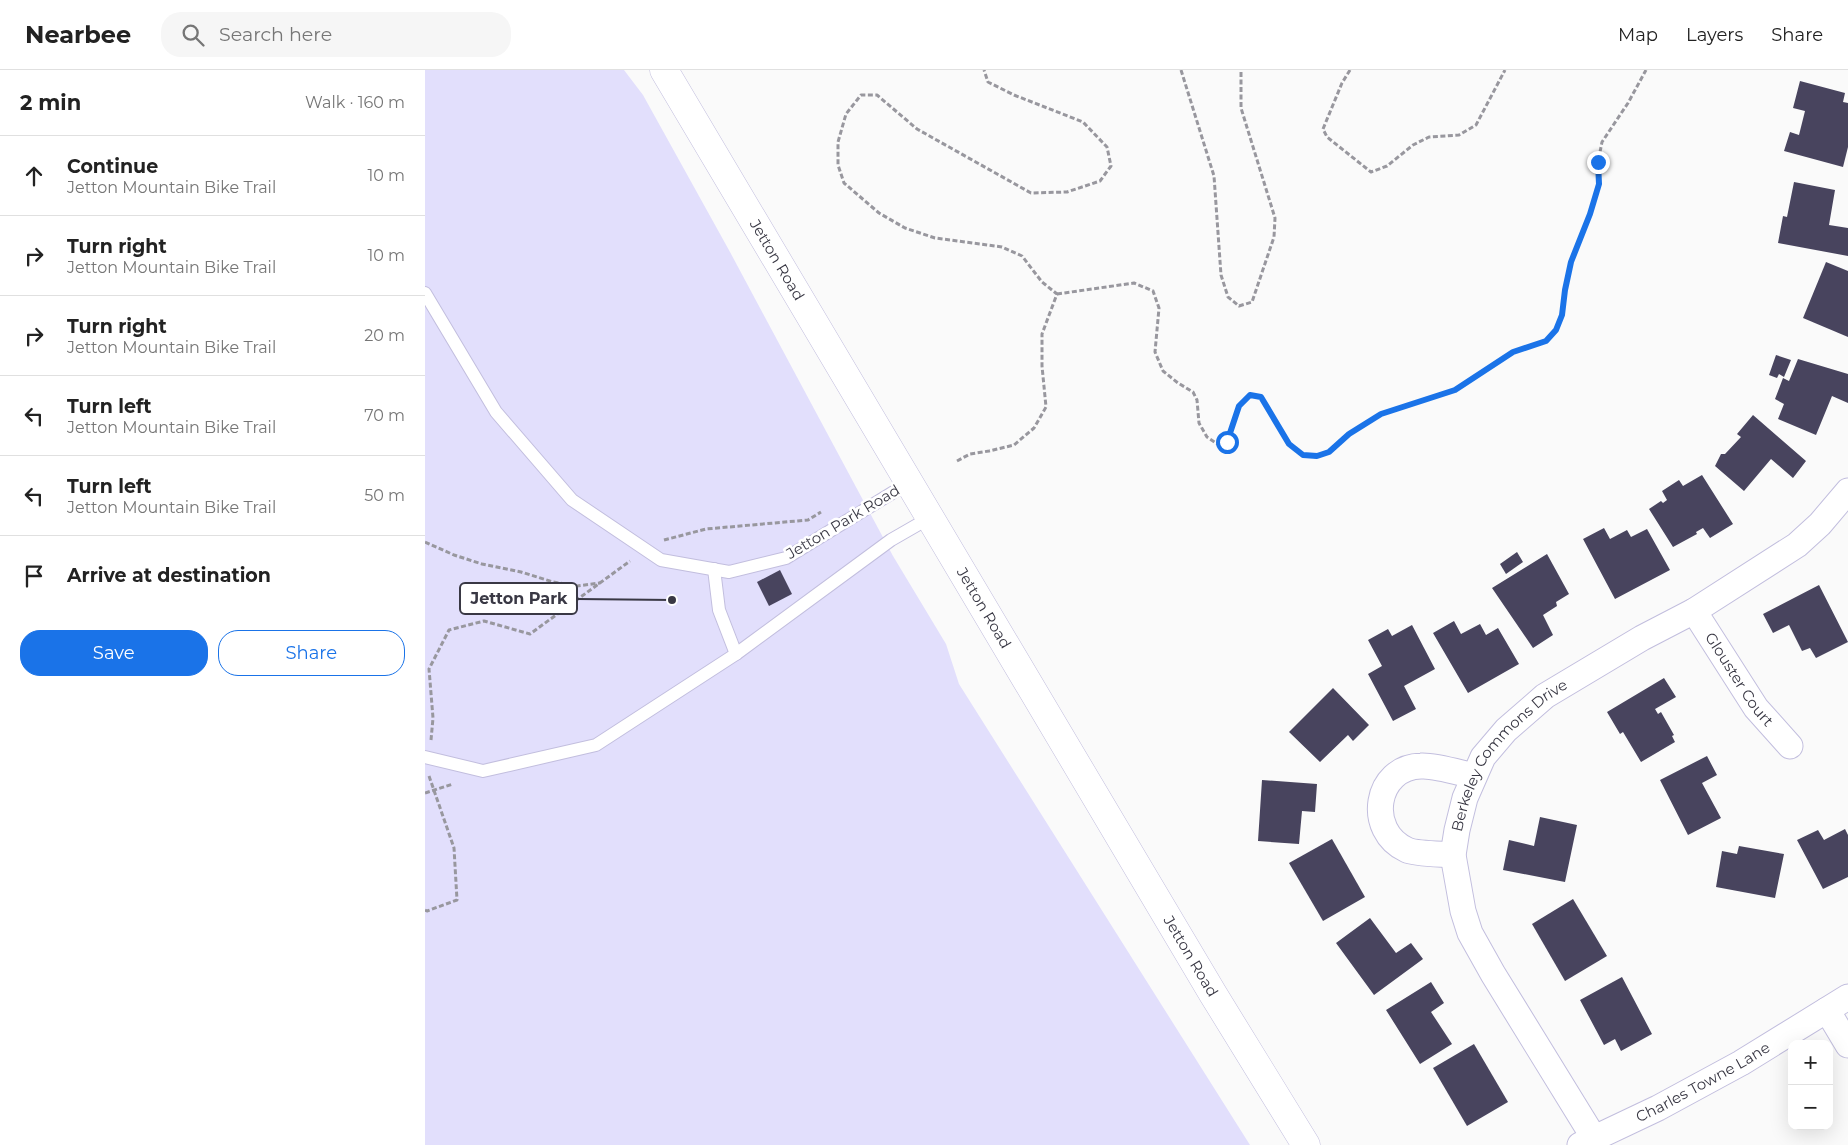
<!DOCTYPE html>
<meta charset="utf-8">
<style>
:root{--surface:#fff;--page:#f6f6f6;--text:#222;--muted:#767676;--line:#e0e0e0;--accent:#1a73e8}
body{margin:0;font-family:Montserrat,sans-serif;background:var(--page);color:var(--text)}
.controls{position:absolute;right:15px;bottom:15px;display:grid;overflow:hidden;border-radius:10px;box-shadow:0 5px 20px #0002}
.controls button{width:45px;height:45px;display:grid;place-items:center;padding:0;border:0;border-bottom:1px solid var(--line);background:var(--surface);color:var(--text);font:25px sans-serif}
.stop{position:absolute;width:15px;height:15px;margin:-11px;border:4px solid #1a73e8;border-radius:50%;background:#fff}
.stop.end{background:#1a73e8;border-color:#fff;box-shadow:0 1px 5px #0008}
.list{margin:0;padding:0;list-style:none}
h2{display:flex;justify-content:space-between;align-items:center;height:65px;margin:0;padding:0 20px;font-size:21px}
h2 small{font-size:16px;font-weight:400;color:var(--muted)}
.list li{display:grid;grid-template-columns:32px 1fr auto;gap:15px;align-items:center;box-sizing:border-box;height:80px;padding:0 20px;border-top:1px solid var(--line)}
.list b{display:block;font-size:19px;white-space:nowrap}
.list p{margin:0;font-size:16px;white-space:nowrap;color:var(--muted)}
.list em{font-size:16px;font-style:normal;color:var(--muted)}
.actions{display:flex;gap:10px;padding:15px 20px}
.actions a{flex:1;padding:11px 0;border:1px solid var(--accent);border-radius:20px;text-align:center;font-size:18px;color:var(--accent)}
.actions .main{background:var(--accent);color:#fff}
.icon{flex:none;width:28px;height:28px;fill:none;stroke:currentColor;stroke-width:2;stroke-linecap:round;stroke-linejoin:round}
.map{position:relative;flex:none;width:1423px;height:1075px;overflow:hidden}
header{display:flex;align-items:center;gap:30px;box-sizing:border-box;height:70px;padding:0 25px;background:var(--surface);border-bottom:1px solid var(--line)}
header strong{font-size:24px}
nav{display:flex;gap:28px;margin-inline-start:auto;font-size:18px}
.search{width:350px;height:45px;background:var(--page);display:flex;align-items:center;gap:12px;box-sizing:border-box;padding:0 18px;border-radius:20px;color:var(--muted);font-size:19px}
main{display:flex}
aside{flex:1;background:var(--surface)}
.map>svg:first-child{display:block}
.green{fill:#e2dffc}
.building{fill:#48445e}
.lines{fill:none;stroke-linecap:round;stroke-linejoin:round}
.service-casing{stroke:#c2bede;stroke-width:14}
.minor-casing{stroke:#c2bede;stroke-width:27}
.tertiary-casing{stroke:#c2bede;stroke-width:29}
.path{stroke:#98979e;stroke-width:3;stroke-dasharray:5 2.5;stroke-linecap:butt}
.service{stroke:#fff;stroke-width:12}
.minor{stroke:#fff;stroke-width:25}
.tertiary{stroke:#fff;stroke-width:28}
.route{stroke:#1a73e8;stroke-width:6}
.labels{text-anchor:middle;stroke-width:5;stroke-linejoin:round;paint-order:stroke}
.street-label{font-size:15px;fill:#393844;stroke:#fff}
.leader{fill:none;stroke:#393844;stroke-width:2}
.callout-dot{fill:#393844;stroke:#fff;stroke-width:2}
.callout{fill:#fff;stroke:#393844;stroke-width:2}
.callout-label{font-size:16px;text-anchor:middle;font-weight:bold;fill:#393844}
</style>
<header>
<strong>Nearbee</strong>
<div class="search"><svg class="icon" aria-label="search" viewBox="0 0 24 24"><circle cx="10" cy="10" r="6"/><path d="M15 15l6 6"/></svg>Search here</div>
<nav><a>Map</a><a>Layers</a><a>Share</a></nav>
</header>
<main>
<aside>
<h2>2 min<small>Walk · 160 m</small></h2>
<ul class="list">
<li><svg class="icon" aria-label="ahead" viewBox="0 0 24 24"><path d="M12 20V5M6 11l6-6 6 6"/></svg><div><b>Continue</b><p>Jetton Mountain Bike Trail</p></div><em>10 m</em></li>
<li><svg class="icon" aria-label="right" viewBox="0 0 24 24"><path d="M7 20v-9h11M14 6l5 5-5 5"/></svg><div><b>Turn right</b><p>Jetton Mountain Bike Trail</p></div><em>10 m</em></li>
<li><svg class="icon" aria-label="right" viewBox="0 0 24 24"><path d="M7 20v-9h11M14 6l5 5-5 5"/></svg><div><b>Turn right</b><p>Jetton Mountain Bike Trail</p></div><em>20 m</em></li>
<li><svg class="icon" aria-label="left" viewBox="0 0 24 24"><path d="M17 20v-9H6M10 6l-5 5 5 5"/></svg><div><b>Turn left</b><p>Jetton Mountain Bike Trail</p></div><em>70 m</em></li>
<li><svg class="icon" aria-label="left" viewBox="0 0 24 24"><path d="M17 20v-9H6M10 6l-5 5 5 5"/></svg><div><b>Turn left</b><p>Jetton Mountain Bike Trail</p></div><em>50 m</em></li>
<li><svg class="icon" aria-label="arrive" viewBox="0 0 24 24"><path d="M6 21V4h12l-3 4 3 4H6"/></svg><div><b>Arrive at destination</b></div></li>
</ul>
<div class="actions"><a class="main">Save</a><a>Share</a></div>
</aside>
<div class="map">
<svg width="1423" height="1075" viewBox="0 0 1423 1075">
<rect width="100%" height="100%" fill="#fafafa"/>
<polygon class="green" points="0,0 199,0 218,25 305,182 468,486 521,574 534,614 825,1075 0,1075"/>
<g class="building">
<polygon points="1375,11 1420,23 1418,32 1423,33 1423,77 1418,97 1359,81 1365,62 1374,65 1380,41 1368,38"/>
<polygon points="1369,112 1410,120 1404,155 1423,158 1423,186 1353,173 1358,146 1362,147"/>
<polygon points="1401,192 1423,201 1423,267 1378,248"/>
<polygon points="1351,285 1366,290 1359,307 1354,304 1352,308 1344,305"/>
<polygon points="1373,289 1423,304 1423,333 1407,326 1391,365 1353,349 1359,334 1350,329 1358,308 1364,311"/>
<polygon points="1328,345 1381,391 1368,408 1346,389 1319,421 1290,396 1296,384 1300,384 1316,367 1312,364"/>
<polygon points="1277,405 1308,454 1285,468 1278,458 1271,462 1272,464 1248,477 1224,439 1236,431 1238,433 1242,430 1237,421 1254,410 1258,416"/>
<polygon points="1179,458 1185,469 1202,460 1206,467 1222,459 1245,500 1190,529 1158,469"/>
<polygon points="1092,482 1098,492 1081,504 1075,494"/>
<polygon points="1122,484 1144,524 1131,532 1132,536 1118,545 1128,565 1108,578 1067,518"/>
<polygon points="355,500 367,524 344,536 332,512"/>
<polygon points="1394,515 1423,572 1391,588 1385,578 1377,581 1364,555 1348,563 1338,544"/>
<polygon points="1029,551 1036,564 1055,554 1061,565 1073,558 1094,594 1043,623 1008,563"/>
<polygon points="987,555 1010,599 979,616 991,639 968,651 943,604 957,596 943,570 963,559 967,566"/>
<polygon points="1239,608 1251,627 1230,639 1233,644 1236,642 1249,665 1247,666 1250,672 1216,692 1198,662 1195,664 1182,642"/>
<polygon points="908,618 944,655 928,671 923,665 895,692 864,662"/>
<polygon points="1282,686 1292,705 1277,713 1296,748 1263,765 1235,710"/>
<polygon points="837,710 892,714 890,742 877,741 874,774 833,771"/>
<polygon points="1115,747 1152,755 1140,812 1078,800 1084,770 1109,776"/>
<polygon points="1420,759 1423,765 1423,807 1398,819 1372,770 1393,760 1399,770"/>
<polygon points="907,769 940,827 898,851 864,793"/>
<polygon points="1314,776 1359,784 1350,828 1291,817 1297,781 1312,784"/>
<polygon points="1148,829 1182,886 1140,911 1107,854"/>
<polygon points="945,848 971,883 986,873 998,889 949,925 911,873"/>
<polygon points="1197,907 1227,964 1196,981 1190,969 1179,975 1155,930"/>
<polygon points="1006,912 1019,933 1006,942 1027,974 995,994 961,940"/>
<polygon points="1049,974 1083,1032 1042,1056 1008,998"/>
</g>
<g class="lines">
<g class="service-casing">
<g id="service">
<polyline points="0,223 71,342 147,430 236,490 304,502 361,488 485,412"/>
<polyline points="289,499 294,540 311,584"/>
<polyline points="0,687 58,701 171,675 311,584 466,470 506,447"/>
</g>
</g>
<g class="minor-casing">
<g id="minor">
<path id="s1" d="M1269,541L1331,638L1365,676"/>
<path d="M1028,785C1018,784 991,784 982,780C940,761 950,697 996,696C1010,695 1035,703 1049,706"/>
<polyline points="1402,940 1423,975"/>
<path id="s2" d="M1169,1068L1068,904L1045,863L1038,841L1028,785L1032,760L1040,728L1058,687L1081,660L1120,626L1217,568L1269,541L1372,475L1395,454L1423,421"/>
<path id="s3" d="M1155,1075L1233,1038L1316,993L1423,927"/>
</g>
</g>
<g class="tertiary-casing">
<g id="tertiary">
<path id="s4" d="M239,0L788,924L881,1075"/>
</g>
</g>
<g class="path">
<polyline points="756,0 789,106 796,205 803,227 814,236 827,232 849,167 850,148 816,38 816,0"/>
<polyline points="925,0 917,13 898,59 902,67 946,102 962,96 988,75 1004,67 1034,65 1051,55 1080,0"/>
<polyline points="632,224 709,213 728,221 734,238 730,282 738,301 753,313 768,322 772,330 774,353 782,367 794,375 802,372 814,336 825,325 836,327 864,374 878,385 892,387 904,382 924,364 956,344 1030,320 1088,282 1121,271 1131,260 1137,245 1140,220 1146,192 1165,144 1174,115 1173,92 1177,72 1203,33 1221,0"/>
<polyline points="532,391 545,384 564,381 589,375 609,358 621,337 617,296 617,264 632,224 617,212 597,186 577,177 510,168 480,158 454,143 419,113 413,95 413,72 421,44 436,25 452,25 492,59 606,123 642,122 675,111 686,96 682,77 658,52 589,25 563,12 559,0"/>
<polyline points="239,470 281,459 383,450 396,442"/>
<polyline points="0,472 29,485 57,494 96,502 128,512 152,516 175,513"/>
<polyline points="6,670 8,648 4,599 24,560 59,551 105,564 205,491"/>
<polyline points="0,723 28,714"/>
<polyline points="0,840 2,841 32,830 29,778 4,706"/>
</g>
<use href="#service" class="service"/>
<use href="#minor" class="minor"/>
<use href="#tertiary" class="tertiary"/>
</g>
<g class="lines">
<polyline class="route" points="802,372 814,336 825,325 836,327 864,374 878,385 892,386 904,382 924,364 956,344 1030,320 1088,282 1121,271 1131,260 1137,245 1140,220 1146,192 1165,144 1174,114 1173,92"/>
</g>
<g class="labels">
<g class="street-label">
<text dy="5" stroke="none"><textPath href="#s4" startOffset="221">Jetton Road</textPath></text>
<text transform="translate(418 452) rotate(-31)" y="5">Jetton Park Road</text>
<text dy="5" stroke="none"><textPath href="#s4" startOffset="626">Jetton Road</textPath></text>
<text dy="5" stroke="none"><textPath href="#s1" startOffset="82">Glouster Court</textPath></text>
<text dy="5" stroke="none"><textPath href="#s2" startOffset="439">Berkeley Commons Drive</textPath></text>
<text dy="5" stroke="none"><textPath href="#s4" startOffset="1031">Jetton Road</textPath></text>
<text dy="5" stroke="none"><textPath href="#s3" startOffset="138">Charles Towne Lane</textPath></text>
</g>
</g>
<path class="leader" d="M247 530L152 529"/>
<circle class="callout-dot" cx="247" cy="530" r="5"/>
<rect class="callout" x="35" y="513" width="117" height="31" rx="5"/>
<g class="callout-label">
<text x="94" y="534">Jetton Park</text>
</g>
</svg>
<div class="controls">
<button>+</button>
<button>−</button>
</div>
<div class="stop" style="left:802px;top:372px"></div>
<div class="stop end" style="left:1173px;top:92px"></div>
</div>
</main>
